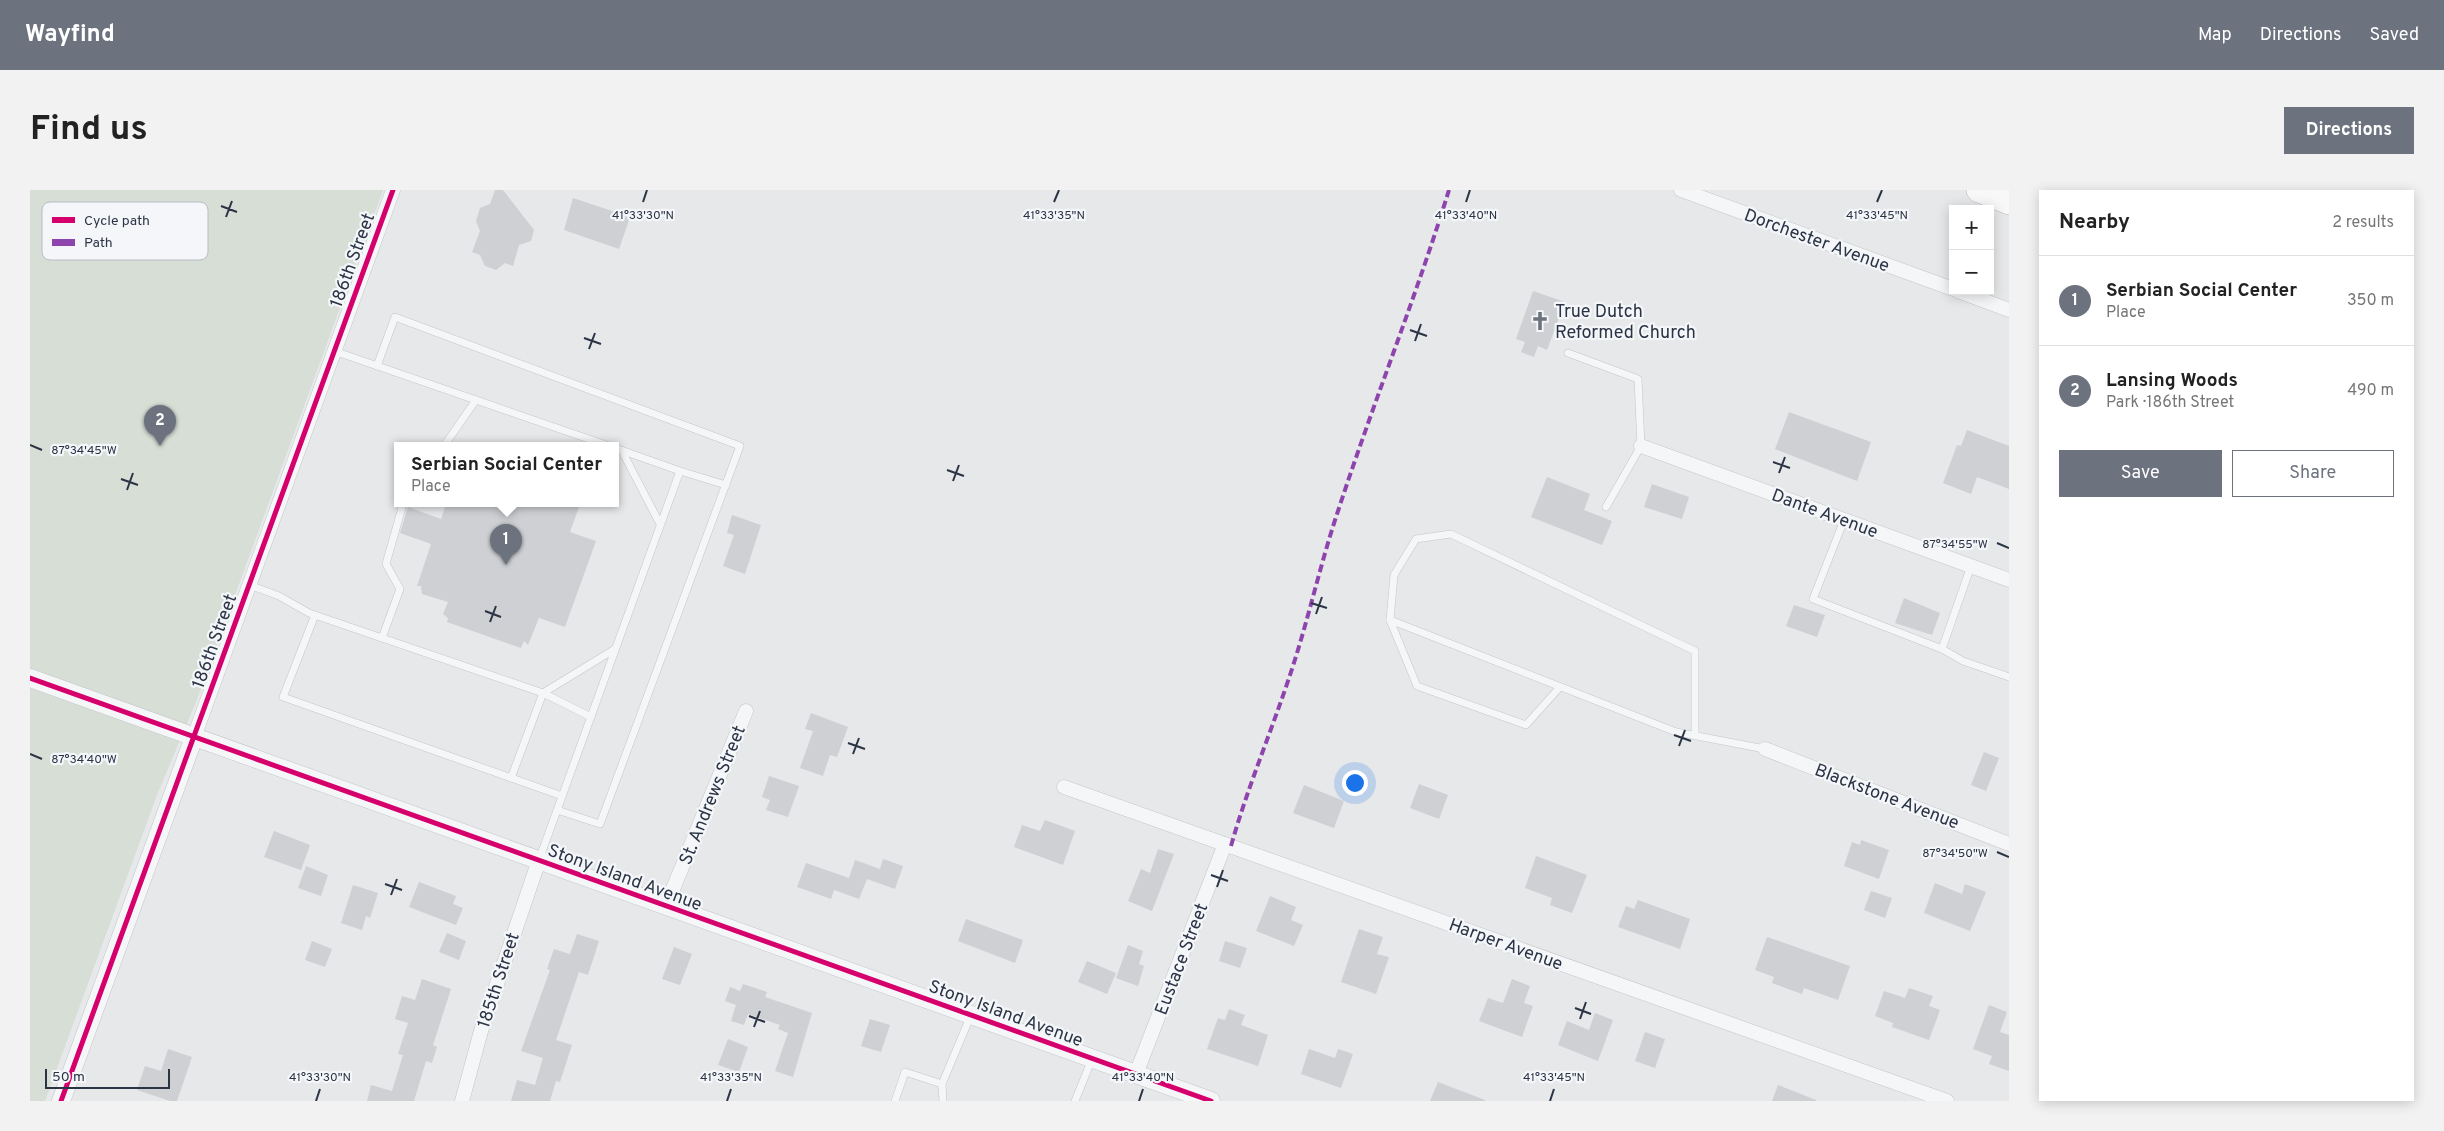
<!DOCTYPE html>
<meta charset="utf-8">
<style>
:root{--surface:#fff;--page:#f2f2f2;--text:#222;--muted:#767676;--line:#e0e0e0;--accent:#6c737f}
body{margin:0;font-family:Overpass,sans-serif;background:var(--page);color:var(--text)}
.controls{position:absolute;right:15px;top:15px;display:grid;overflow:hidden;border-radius:0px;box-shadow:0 2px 12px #0003}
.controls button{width:45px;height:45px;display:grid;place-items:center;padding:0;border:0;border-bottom:1px solid var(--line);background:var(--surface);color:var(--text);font:25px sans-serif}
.scale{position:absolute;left:15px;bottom:12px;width:125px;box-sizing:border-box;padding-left:5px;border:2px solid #2b3445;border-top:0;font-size:14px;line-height:18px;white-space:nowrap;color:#2b3445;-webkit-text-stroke:4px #f4f6f9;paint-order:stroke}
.you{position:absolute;left:1324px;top:592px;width:18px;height:18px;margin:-12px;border:4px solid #fff;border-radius:50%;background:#1a73e8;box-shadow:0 0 0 8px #1a73e833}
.badge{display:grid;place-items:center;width:32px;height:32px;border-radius:50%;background:var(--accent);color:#fff;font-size:16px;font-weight:700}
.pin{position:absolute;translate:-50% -41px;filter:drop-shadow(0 1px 2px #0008)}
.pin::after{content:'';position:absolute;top:26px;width:18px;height:15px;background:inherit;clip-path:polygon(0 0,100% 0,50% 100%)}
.popup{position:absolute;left:364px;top:252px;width:225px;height:65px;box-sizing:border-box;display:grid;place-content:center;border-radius:0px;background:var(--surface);filter:drop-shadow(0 1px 4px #0005);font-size:16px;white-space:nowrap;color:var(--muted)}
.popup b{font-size:19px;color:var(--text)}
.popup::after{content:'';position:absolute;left:50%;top:100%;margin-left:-10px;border:10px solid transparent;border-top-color:var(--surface)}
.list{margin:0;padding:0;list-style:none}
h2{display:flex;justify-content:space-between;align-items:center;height:65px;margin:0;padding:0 20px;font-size:21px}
h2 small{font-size:16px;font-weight:400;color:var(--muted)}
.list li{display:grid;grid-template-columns:32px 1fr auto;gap:15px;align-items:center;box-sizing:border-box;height:90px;padding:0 20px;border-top:1px solid var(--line)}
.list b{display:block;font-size:19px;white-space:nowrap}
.list p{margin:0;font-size:16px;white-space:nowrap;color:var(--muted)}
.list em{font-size:16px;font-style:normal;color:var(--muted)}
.actions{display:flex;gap:10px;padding:15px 20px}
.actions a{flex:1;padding:11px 0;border:1px solid var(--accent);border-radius:0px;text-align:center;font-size:18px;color:var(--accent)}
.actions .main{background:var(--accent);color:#fff}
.map{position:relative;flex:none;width:1979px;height:911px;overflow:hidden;border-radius:0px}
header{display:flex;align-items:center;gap:30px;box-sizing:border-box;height:70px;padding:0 25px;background:var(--accent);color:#fff}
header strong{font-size:24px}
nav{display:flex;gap:28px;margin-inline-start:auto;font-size:18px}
.intro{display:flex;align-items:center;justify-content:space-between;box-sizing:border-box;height:120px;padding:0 30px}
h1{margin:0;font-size:35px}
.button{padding:12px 22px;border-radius:0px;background:var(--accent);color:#fff;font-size:18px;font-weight:700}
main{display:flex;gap:30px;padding:0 30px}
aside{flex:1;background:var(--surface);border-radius:0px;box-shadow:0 2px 12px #0003}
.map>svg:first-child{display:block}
.green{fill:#d6ded6}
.building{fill:#ced0d3}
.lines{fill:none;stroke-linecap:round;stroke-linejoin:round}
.service-casing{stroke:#c4c6c8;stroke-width:8}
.minor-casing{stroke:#c4c6c8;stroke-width:15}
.tertiary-casing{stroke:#c4c6c8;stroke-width:19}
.motorway-casing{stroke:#b8bbbf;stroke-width:26}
.service{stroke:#f5f6f7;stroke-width:7}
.minor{stroke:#f5f6f7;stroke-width:14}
.tertiary{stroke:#f5f6f7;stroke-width:18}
.motorway{stroke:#f8f8f8;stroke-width:25}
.quiet{stroke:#8e44ad;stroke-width:4;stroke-dasharray:8 4;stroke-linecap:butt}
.cycleway-casing{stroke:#f4f6f9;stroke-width:8}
.cycleway{stroke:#d6006c;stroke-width:5}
.ticks{fill:none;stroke:#2b3445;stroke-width:2}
.labels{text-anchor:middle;stroke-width:4.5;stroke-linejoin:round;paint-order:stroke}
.street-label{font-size:18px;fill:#2b3445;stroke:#f4f6f9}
.poi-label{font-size:18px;fill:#2b3445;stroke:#f4f6f9;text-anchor:start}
.key{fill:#f4f6f9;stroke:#b8bcc3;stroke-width:1}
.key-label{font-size:14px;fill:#2b3445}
.ticks-label{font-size:12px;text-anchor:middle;fill:#2b3445;stroke:#f4f6f9;stroke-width:4.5;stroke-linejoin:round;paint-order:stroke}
</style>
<header>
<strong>Wayfind</strong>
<nav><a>Map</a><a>Directions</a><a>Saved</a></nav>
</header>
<div class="intro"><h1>Find us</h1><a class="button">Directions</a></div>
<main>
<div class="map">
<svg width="1979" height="911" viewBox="0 0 1979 911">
<rect width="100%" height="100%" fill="#e6e8ea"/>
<polygon class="green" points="0,0 353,0 166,512 127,605 15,911 0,911"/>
<g class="building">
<polygon points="465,0 473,0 504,40 501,51 489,55 483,76 475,73 466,80 455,76 450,65 442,62 450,41 446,31 450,18 460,14"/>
<polygon points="543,8 600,27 589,59 534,40"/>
<polygon points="1503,101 1535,112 1517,160 1508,156 1504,167 1491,162 1495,152 1486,149"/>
<polygon points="1759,222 1841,252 1827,291 1745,259"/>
<polygon points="1937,240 1979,256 1979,299 1947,287 1941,304 1913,293 1927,255 1931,256"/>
<polygon points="1517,287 1560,304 1554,320 1582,331 1572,355 1501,327"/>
<polygon points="1622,294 1659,307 1652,329 1614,317"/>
<polygon points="416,314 550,314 540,342 566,351 535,437 509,428 498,455 494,451 491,458 417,432 418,428 413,424 418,412 392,404 391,396 387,396 401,354 370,343 378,317 411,329"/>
<polygon points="702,325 731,335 715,384 693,376 704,345 697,343"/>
<polygon points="1874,408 1910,423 1902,445 1865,433"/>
<polygon points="1764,415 1795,425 1787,447 1756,436"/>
<polygon points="781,523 818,537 807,567 800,565 793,586 770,578 783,541 775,539"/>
<polygon points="1954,562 1969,568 1956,601 1941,595"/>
<polygon points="739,586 769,596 758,627 736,620 740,610 732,607"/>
<polygon points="1389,594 1418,605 1409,629 1380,618"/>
<polygon points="1274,595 1314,611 1304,638 1263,623"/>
<polygon points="1015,630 1045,641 1033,675 984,657 992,635 1010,641"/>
<polygon points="244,641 280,655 271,680 234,667"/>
<polygon points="1831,650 1859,660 1849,689 1814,676 1822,652 1830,655"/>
<polygon points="1128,659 1144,664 1122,721 1098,711 1111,679 1120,683"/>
<polygon points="1506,666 1557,685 1542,723 1520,715 1522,708 1495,698"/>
<polygon points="853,669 873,676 865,699 837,689 829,709 804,700 801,709 767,697 776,673 819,688 825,670 850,679"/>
<polygon points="276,676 298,685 291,706 268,698"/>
<polygon points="389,692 426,706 423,714 433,718 426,735 379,717"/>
<polygon points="1905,693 1932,704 1935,694 1956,702 1940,741 1894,723"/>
<polygon points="323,695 348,703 340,728 336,726 332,740 311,733"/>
<polygon points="1841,701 1862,708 1855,728 1834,720"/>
<polygon points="1240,706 1266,717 1261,730 1273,735 1264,756 1226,741"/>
<polygon points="1608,710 1660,729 1650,759 1588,737 1596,716 1604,719"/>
<polygon points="936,729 993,750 985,773 928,751"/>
<polygon points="1329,739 1353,747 1347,764 1359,767 1346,804 1311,792"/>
<polygon points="417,743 436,751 429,770 409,762"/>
<polygon points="547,744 569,751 558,785 549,782 526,850 542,855 530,892 526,891 520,911 481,911 487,890 505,895 513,868 491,861 520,780 517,779 524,759 540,764"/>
<polygon points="1737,747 1820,776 1808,810 1774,798 1772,804 1742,793 1744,787 1725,780"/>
<polygon points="282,751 302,759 295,777 275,770"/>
<polygon points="1195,751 1217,758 1210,778 1189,771"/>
<polygon points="1098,755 1113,761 1109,774 1114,776 1108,796 1086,788"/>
<polygon points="644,757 662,764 650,795 632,789"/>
<polygon points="1057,771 1086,783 1077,804 1048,792"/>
<polygon points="392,789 421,799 403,855 407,857 402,873 396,871 384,911 337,911 341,895 362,901 373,865 368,864 378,833 365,829 372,806 385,810"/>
<polygon points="1482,789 1500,796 1494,813 1503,816 1492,847 1449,831 1458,808 1473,813"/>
<polygon points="713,794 737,802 735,807 782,823 763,887 745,881 758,843 748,839 750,835 718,824 714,835 701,831 706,815 695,811 700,797 710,801"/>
<polygon points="1879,798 1903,806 1899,816 1910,820 1899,850 1862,837 1863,833 1845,826 1854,801 1875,808"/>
<polygon points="1959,815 1977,822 1970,842 1979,845 1979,881 1959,874 1962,866 1943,859"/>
<polygon points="1199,819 1215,825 1211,835 1238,845 1228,876 1177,859 1188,828 1195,830"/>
<polygon points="1565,823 1583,830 1568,871 1528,855 1537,831 1559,840"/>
<polygon points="840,829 860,835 851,862 831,856"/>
<polygon points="1615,842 1635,849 1625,878 1605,871"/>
<polygon points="698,849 718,857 709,882 688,875"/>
<polygon points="138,859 162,867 147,911 140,911 107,900 115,876 131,881"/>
<polygon points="1279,859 1305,868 1308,859 1323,864 1311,898 1271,884"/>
<polygon points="1408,892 1455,910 1455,911 1400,911"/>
<polygon points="1748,895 1786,910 1786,911 1742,911"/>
</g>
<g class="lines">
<g class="service-casing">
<g id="service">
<polyline points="304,161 579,256"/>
<polyline points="1538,163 1608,189 1611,256 1576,317"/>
<polyline points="347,176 365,127 710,256 570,634 527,620"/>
<polyline points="414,256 446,210"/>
<polyline points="585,258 650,281"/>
<polyline points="592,261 630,334"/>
<polyline points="1814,330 1783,409 1912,459 1941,376"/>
<polyline points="219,395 249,406 279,423 513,503 585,459"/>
<polyline points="285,425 253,507 532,606"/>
<polyline points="1360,430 1646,542 1735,559"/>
<polyline points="352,448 370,399 356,374 373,314"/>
<polyline points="1912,459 1933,471 1979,487"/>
<polyline points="1530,497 1496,535 1387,496 1360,430 1364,385 1386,349 1421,344 1665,461 1665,545"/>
<polyline points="481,588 513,503 561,527"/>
<polyline points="509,670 650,281 696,295"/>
<polyline points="865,911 875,882 912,894"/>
<polyline points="913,911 912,894 941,825"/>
<polyline points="1045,911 1062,869"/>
</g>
</g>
<g class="minor-casing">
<g id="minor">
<polyline points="1651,0 1923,99"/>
<polyline points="1928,101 1979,120"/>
<polyline points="1611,256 1979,390"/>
<polyline points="164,547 363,0"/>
<polyline points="1735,559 1979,654"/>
<polyline points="1034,597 1917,911"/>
<polyline points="636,716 716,521"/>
<polyline points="1106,884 1195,654"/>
<polyline points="432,911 451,841 509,670"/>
</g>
</g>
<g class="tertiary-casing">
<g id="tertiary">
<polyline points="0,488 1181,911"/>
<polyline points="31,911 164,547"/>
</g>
</g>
<g class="motorway-casing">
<polyline id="motorway" points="1949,0 1979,12"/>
</g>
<use href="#service" class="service"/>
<use href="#minor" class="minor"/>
<use href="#tertiary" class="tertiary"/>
<use href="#motorway" class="motorway"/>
<path class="quiet" d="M1201,656C1217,599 1240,545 1259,488C1278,432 1290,374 1309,318C1344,211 1386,107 1419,0"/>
<g class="cycleway-casing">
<g id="cycleway">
<polyline points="0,488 1181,911"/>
<polyline points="31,911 363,0"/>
</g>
</g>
<use href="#cycleway" class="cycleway"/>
</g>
<path class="ticks" d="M613,12L617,0M1024,12L1029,0M1436,12L1440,0M1847,12L1852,0M191,16L207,22M196,27L202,11M1380,140L1397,146M554,148L571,154M1385,151L1391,134M559,159L565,143M0,255L12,260M1743,272L1760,278M917,280L934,286M1749,283L1755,267M91,289L108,295M923,291L929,275M97,300L103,283M1967,353L1979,358M1281,413L1297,418M455,421L471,427M1286,424L1292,407M460,432L466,416M1644,545L1661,551M818,553L835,559M1649,556L1655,540M0,564L12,569M823,564L829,548M1967,662L1979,667M1181,685L1198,691M355,694L372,700M1187,697L1193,680M361,705L367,689M1545,818L1561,824M719,826L735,832M1550,829L1556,812M724,837L730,821M286,911L290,899M697,911L701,899M1109,911L1113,899M1520,911L1524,899"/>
<defs>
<g id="church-bare" transform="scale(1.5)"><path d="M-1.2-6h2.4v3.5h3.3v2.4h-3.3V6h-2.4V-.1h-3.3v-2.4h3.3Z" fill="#6c737f" stroke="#f4f6f9" stroke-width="2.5" paint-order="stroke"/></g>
</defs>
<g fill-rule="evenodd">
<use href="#church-bare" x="1510" y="131"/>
</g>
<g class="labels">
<g class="street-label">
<text transform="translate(1787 50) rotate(20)" y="6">Dorchester Avenue</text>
<text transform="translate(322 70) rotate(-70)" y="6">186th Street</text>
<text transform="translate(1795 323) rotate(20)" y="6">Dante Avenue</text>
<text transform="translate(184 451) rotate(-70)" y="6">186th Street</text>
<text transform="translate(682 605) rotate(-68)" y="6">St. Andrews Street</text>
<text transform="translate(1857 606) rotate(21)" y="6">Blackstone Avenue</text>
<text transform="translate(595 687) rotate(20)" y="6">Stony Island Avenue</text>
<text transform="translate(1476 754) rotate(20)" y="6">Harper Avenue</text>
<text transform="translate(1151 769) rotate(-69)" y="6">Eustace Street</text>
<text transform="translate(468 790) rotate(-72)" y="6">185th Street</text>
<text transform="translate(976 823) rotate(20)" y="6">Stony Island Avenue</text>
</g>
<g class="poi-label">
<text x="1525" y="127">True Dutch<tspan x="1525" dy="21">Reformed Church</tspan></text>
</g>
</g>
<rect x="12" y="12" width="166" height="58" rx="8" class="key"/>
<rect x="22" y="27" width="23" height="6" fill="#d6006c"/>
<rect x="22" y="49" width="23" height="7" fill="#8e44ad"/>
<g class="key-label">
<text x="54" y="35">Cycle path</text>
<text x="54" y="57">Path</text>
</g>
<g class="ticks-label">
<text x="613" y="29">41°33'30"N</text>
<text x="1024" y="29">41°33'35"N</text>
<text x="1847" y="29">41°33'45"N</text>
<text x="1436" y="29">41°33'40"N</text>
<text x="54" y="264">87°34'45"W</text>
<text x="1925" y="358">87°34'55"W</text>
<text x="54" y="573">87°34'40"W</text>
<text x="1925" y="667">87°34'50"W</text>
<text x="290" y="891">41°33'30"N</text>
<text x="701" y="891">41°33'35"N</text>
<text x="1113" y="891">41°33'40"N</text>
<text x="1524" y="891">41°33'45"N</text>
</g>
</svg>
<div class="controls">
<button>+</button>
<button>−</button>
</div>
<div class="scale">50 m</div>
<div class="you"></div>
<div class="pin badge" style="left:476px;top:375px">1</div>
<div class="popup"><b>Serbian Social Center</b>Place</div>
<div class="pin badge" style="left:130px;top:256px">2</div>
</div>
<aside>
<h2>Nearby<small>2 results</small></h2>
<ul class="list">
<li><span class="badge">1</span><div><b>Serbian Social Center</b><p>Place</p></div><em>350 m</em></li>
<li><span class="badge">2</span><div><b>Lansing Woods</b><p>Park · 186th Street</p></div><em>490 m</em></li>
</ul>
<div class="actions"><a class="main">Save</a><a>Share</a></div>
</aside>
</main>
